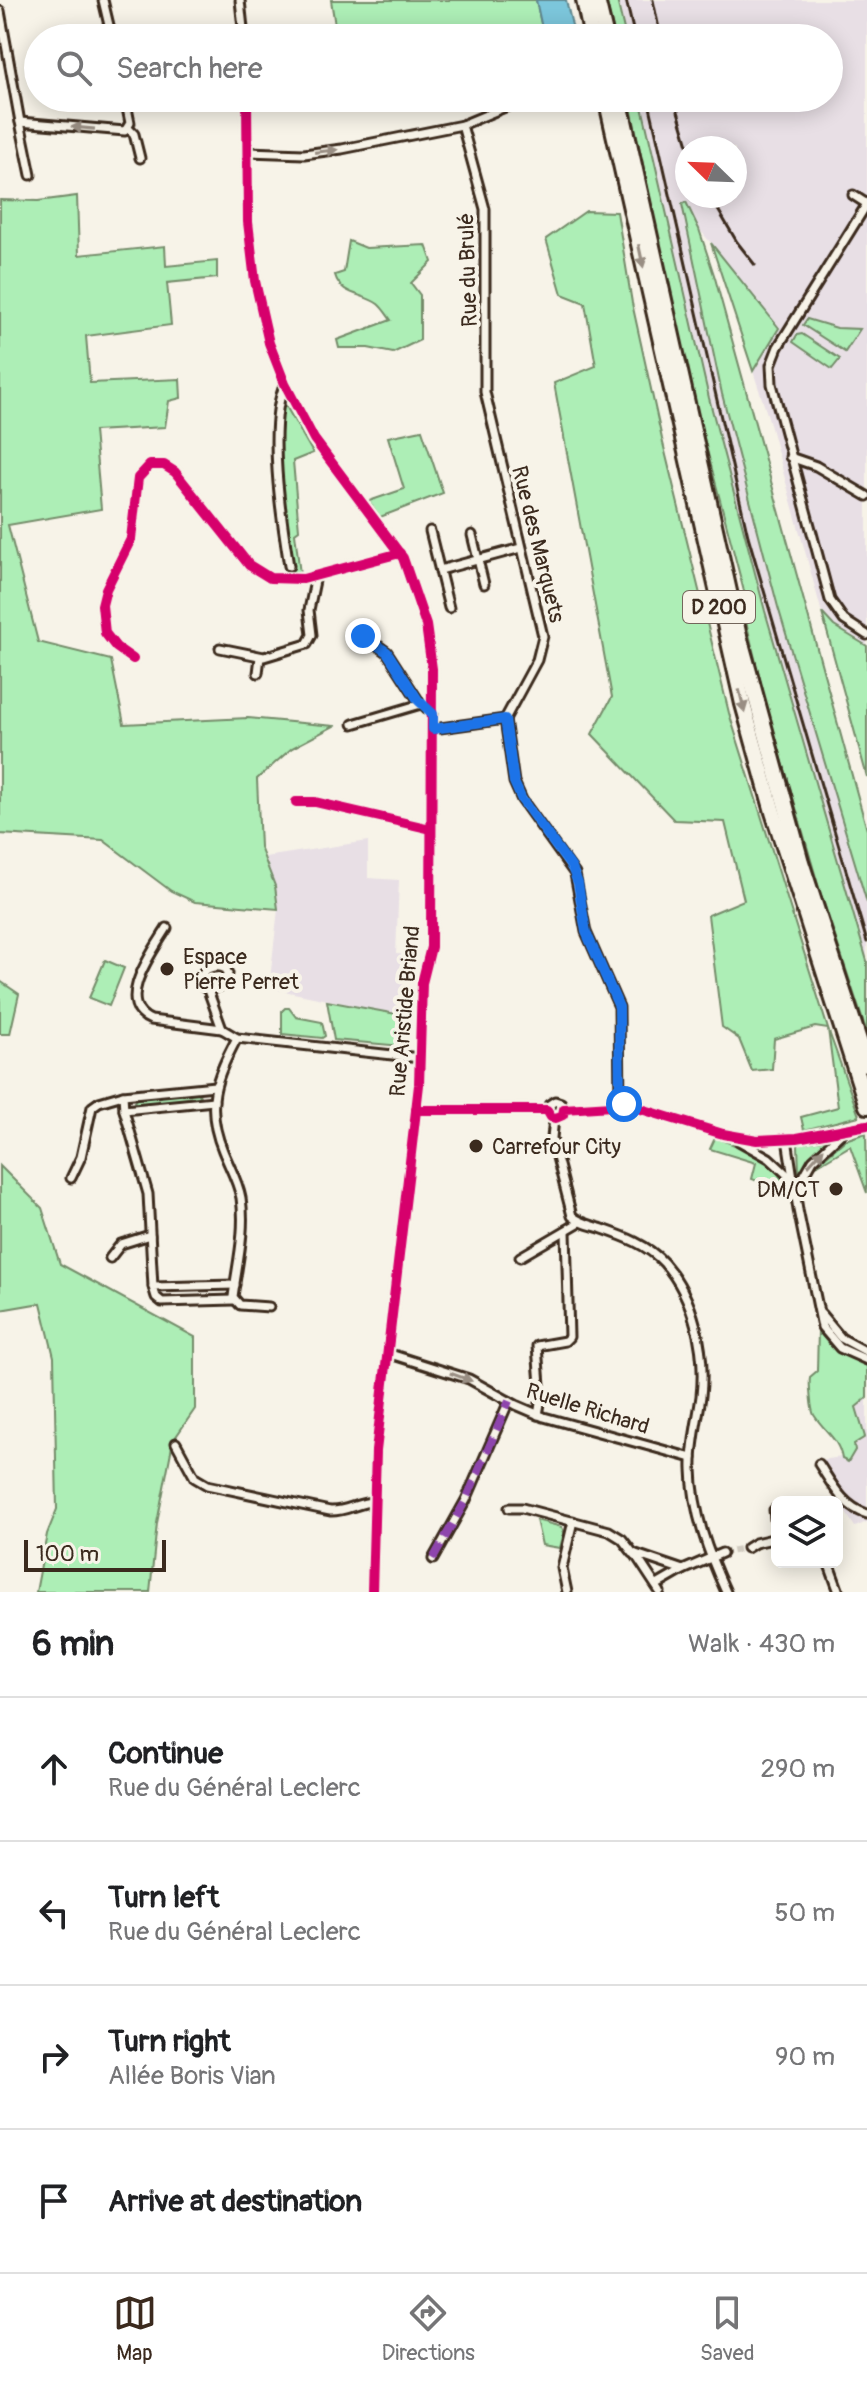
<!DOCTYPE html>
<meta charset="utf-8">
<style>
:root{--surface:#fff;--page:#f6f6f6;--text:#202124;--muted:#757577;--line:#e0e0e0;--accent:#3b2a1e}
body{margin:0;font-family:Pangolin,sans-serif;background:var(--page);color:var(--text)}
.controls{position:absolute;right:24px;bottom:24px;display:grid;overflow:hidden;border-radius:12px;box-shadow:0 4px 20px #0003}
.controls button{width:72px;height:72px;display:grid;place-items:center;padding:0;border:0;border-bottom:2px solid var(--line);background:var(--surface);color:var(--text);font:40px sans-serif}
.compass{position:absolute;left:675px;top:136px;width:72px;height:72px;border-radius:50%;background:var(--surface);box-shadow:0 4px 20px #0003;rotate:293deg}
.scale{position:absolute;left:24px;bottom:20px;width:142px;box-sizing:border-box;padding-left:8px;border:4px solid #3b2a1e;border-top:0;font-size:22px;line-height:28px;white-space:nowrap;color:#3b2a1e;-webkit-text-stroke:6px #f7f3e8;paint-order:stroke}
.stop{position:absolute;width:24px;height:24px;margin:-18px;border:6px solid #1a73e8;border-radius:50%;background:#fff}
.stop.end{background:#1a73e8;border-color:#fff;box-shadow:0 2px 8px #0008}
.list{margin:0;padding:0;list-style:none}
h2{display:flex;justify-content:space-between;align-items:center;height:104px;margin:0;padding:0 32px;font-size:34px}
h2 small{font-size:26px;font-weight:400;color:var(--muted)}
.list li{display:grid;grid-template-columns:52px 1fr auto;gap:24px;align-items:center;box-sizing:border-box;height:144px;padding:0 32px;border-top:2px solid var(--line)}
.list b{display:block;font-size:30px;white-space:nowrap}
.list p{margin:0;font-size:26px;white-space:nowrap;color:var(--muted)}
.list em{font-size:26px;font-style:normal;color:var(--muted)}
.icon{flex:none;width:44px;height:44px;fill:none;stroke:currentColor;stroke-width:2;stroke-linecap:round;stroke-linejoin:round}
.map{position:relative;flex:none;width:867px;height:1592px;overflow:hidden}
.search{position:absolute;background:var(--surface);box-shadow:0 4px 20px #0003;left:24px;right:24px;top:24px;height:88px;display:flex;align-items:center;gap:20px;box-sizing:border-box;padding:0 28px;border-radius:44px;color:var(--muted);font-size:30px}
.sheet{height:680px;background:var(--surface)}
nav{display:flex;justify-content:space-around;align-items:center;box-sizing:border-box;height:112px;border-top:2px solid var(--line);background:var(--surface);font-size:22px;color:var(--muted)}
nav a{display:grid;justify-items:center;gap:4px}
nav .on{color:var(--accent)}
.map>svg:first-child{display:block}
.built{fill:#e8dfe5;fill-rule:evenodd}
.green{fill:#adeeb6;stroke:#748c6a;stroke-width:2}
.water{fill:#7bc6db;stroke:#61888f;stroke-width:2}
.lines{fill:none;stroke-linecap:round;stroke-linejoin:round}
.street-tunnel{stroke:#d1cbc0;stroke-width:7;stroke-dasharray:7 3.5;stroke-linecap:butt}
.street-casing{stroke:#3b2a1e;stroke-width:13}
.highway-casing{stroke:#3b2a1e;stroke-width:20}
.street{stroke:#f7f3e8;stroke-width:7}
.highway{stroke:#f7f3e8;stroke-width:14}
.rail{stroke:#3b2a1e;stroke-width:3}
.quiet{stroke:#8e44ad;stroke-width:8;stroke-dasharray:16 8;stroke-linecap:butt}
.cycleway-casing{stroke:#f7f3e8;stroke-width:15}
.cycleway{stroke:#d6006c;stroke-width:10}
.oneway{fill:#998e83}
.route{stroke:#1a73e8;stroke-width:10}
.poi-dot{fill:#3b2a1e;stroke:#f7f3e8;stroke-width:3}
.labels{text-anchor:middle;stroke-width:8;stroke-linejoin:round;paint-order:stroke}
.shield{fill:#f7f3e8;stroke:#73665b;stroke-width:2}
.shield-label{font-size:20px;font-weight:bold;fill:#3b2a1e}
.street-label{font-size:22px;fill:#3b2a1e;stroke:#f7f3e8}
.poi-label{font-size:22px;fill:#3b2a1e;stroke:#f7f3e8;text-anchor:start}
</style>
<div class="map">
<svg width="867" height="1592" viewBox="0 0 867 1592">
<rect width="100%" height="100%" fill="#f7f3e8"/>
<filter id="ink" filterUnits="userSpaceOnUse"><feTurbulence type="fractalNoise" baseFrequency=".0125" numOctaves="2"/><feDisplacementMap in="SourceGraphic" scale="16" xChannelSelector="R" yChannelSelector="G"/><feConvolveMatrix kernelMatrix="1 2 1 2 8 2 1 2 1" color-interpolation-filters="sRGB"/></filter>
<g filter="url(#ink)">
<g class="built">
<path d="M617,0H867V646L834,626L822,613L768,417L711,243L699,229L686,202L722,394L778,607L867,903V962L765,611L709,398L640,98H829V38H626ZM687,148H735V196H687Z"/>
<polygon points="368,841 368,878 399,880 396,954 411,955 408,1013 406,1016 269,988 278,909 275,887 265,857"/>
<polygon points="867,1398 867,1522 855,1527 813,1461 842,1457 842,1459 854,1444 856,1406"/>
</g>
<g class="green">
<polygon points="331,0 536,0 544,38 337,38"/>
<polygon points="606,0 617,0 626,38 615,38"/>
<polygon points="629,98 640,98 709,398 765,611 867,961 867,1033 819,888 765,700 743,609 746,599 687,374"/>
<polygon points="77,196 79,255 165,246 166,266 217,261 217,278 167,283 171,325 86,336 90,383 180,379 181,398 169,401 165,427 94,431 101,509 8,525 38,642 111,660 124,724 248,718 334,726 292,748 257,779 260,847 275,886 278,909 195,902 171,891 103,840 0,834 0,200 38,201"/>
<polygon points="686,202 699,229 715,278 867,830 867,903 778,607 722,394 682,204"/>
<polygon points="586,211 617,212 632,303 662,439 729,713 828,1029 859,1116 804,1130 801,1117 838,1107 828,1029 815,1027 774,1039 772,1069 752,1071 739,1039 722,1027 708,915 744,900 725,822 674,820 592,734 612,697 554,383 596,366 585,303 562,294 546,239"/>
<path d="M349,241L366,248L426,245L432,262L411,283L420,295V340L393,353L368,348H339L337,340L391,320C387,315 383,308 378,304C363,293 341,296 335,275L344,272Z"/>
<polygon points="711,243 779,328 753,371"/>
<polygon points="807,319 837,328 860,329 845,352 803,325"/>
<polygon points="802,334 840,359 832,369 793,342 797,335"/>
<path d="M283,401L313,453L293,461L299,530L295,533L300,574H293C284,518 277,458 283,401Z"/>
<polygon points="422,430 443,493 380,517 369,501 404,489 388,437"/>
<polygon points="822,613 834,626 867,646 867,777"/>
<polygon points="105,960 124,968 109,1006 89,998"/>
<polygon points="0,981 19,994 10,1034 0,1034"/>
<polygon points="327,1001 407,1016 402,1046 334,1040"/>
<polygon points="285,1008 289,1008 296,1017 322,1022 325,1036 322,1038 282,1034 282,1011"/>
<polygon points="198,1092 200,1096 197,1099 138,1105 134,1102 137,1098"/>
<polygon points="866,1133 867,1193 850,1146 813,1168 845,1140"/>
<path d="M715,1138C746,1148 778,1160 788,1193L752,1179L756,1163L710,1149Z"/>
<polygon points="829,1139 799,1173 798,1144"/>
<polygon points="0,1166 42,1208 60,1264 195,1337 195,1409 173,1441 157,1523 150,1592 36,1592 47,1534 57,1509 54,1357 41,1303 0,1310"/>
<path d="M818,1330C830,1349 846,1358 867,1364V1398L856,1407L865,1437L854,1444L855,1450L848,1462L842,1459C839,1439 825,1432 814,1415C811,1410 809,1384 810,1377L817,1371Z"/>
<polygon points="536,1520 562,1527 564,1533 560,1548 542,1545"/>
</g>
<polygon class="water" points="536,0 566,0 575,38 544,38"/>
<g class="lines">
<polyline class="street-tunnel" points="722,1553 747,1548"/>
<g class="street-casing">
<g id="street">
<polyline points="103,0 112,38"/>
<polyline points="240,0 244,38"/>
<polyline points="0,11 20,122 125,131 130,123 125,98"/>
<polyline points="247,98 248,222 255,281 269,343 285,384 314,439 403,558 426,625 432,669 431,947 422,983 419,1085 376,1451 372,1592"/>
<polyline points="20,122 31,175"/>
<polyline points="462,125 485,209 485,392 543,636 537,660 505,719"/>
<polyline points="129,129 134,134 140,158"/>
<polyline points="248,152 304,154 342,149 462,125 527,98"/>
<polyline points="853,195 867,204"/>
<polyline points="867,204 778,347 771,365 772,384 830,600 844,620 867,635"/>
<path d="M285,384C266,424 282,522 289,566"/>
<polyline points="790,457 816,466 867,496"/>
<polyline points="430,531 449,608"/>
<polyline points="472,535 484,584"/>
<polyline points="440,570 521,548"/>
<polyline points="355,629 387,652 418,700 433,714"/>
<polyline points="220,648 264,657 307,644 312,635 309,610 316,576"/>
<polyline points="133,659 116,647 105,633 102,605 106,589 131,539 138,478 150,465 164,465 175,472 249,565 270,578 303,579 400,553"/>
<polyline points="258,673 260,657"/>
<polyline points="505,719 514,782 522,800 575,874 586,932 619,1007 620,1104"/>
<polyline points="353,724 421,704"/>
<polyline points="433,729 505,719"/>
<polyline points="296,802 315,802 431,829"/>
<path d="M167,928C153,951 113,1004 151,1020L222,1029"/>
<path d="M208,990L220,986L228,974L226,969C214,963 200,970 198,983L208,990L222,1029L237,1038L420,1058"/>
<path d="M237,1038C216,1078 204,1105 223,1151C229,1166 238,1181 241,1198C246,1231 237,1265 233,1297L240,1305L269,1307"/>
<polyline points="214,1101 124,1110 123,1095 215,1086"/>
<polyline points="124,1110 148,1194 153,1287"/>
<polyline points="416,1110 547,1110 551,1117 556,1118 563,1115 564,1109 628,1105 723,1134 757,1140 797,1138 867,1125"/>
<polyline points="547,1110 549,1105 555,1101 561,1103 564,1109"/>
<path d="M554,1118L552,1138L572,1216C580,1223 590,1225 600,1228C623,1236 647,1244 664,1263C694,1297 706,1351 701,1396C698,1419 691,1445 692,1469C693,1512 708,1553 726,1592"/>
<polyline points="787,1139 798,1210 822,1327 840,1348 867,1360"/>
<polyline points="739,1141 769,1158 793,1180"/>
<polyline points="71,1178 81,1157 92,1107 99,1102 123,1095"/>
<polyline points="795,1192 813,1160 844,1131"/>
<polyline points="520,1257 580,1222"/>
<polyline points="110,1258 121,1244 150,1235"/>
<polyline points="234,1300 162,1302 156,1297 153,1287 235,1285"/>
<polyline points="821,1314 841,1338 867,1352"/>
<polyline points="387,1353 469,1379 516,1405 544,1417 692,1458"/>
<polyline points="538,1415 541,1398 537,1346 565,1341 569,1337 566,1231"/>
<path d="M176,1443L195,1478L207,1485L330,1511C346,1512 358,1502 374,1502"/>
<path d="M819,1464C832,1484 843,1507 867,1514"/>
<polyline points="509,1508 522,1508 609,1531 622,1539 633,1553 683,1570 722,1553"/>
<polyline points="777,1510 774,1510 777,1537"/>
<polyline points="747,1548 755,1543 777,1538"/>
<polyline points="635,1554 660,1592"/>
<polyline points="433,1559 466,1500 509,1401"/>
<polyline points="828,1562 839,1592"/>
<polyline points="657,1585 683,1570"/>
<polyline points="567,1592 562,1568 573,1521"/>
</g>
</g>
<g class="highway-casing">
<g id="highway">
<polyline points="584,0 592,38"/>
<polyline points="597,0 606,38"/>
<polyline points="606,98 743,704 773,812 867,1106"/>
<polyline points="619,98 738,632 801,862 867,1065"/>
</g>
</g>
<use href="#street" class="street"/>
<use href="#highway" class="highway"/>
<g class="rail">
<polyline points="626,0 635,38"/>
<polyline points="653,0 661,38"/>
<polyline points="648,98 748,536 867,942"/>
<polyline points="674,98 689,148"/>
<polyline points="710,196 737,242 755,265"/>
</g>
<polyline class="quiet" points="433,1559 466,1500 509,1401"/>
<g class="cycleway-casing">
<g id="cycleway">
<polyline points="247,98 248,222 255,281 269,343 285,384 314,439 403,558 426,625 432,669 431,947 422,983 419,1085 376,1451 372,1592"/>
<polyline points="133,659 116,647 105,633 102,605 106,589 131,539 138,478 150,465 164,465 175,472 249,565 270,578 303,579 400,553"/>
<polyline points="296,802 315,802 431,829"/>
<polyline points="416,1110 547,1110 551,1117 556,1118 563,1115 564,1109 628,1105 723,1134 757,1140 797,1138 867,1125"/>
</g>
</g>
<use href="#cycleway" class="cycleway"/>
</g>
<defs><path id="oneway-solid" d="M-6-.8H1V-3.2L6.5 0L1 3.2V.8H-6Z" transform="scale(2)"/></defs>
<g class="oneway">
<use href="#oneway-solid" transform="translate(83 128) rotate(-175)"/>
<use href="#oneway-solid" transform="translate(326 151) rotate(-7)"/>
<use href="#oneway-solid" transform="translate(641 256) rotate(78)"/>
<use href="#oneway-solid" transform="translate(742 701) rotate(76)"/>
<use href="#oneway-solid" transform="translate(816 1157) rotate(-48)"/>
<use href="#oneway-solid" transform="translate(461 1377) rotate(20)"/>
</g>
</g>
<g class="lines" filter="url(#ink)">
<polyline class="route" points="363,636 387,652 418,700 433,714 433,729 505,719 514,782 522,800 572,868 578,883 586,932 619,1007 620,1104 624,1104"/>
</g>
<g class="poi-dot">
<circle cx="167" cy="969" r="8"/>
<circle cx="476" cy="1146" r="8"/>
<circle cx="836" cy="1189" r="8"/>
</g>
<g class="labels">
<rect class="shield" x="683" y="591" width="72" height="32" rx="6"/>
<g class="shield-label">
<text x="719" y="614">D 200</text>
</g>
<g class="street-label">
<text transform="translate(467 270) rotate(-92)" y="8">Rue du Brulé</text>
<text transform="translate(539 544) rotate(76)" y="8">Rue des Marquets</text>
<text transform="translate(404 1011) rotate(-85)" y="8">Rue Aristide Briand</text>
<text transform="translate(588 1408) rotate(17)" y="8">Ruelle Richard</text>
</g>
<g class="poi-label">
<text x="183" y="964">Espace<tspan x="183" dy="25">Pierre Perret</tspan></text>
<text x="492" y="1154">Carrefour City</text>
<text x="820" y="1197" text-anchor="end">DM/CT</text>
</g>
</g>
</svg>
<div class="controls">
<button><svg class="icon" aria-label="layers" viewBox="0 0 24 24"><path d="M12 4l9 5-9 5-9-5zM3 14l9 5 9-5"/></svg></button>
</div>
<svg class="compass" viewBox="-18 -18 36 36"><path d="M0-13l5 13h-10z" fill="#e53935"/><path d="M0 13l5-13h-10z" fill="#757577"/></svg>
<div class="scale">100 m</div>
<div class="stop" style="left:624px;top:1104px"></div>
<div class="stop end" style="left:363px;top:636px"></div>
<div class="search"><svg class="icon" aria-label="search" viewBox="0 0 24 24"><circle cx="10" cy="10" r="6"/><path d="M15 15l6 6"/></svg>Search here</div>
</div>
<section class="sheet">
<h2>6 min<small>Walk · 430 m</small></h2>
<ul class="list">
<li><svg class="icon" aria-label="ahead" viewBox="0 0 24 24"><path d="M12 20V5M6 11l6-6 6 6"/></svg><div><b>Continue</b><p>Rue du Général Leclerc</p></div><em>290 m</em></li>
<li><svg class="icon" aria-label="left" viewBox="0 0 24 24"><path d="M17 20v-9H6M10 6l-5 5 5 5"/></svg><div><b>Turn left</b><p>Rue du Général Leclerc</p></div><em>50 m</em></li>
<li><svg class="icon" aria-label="right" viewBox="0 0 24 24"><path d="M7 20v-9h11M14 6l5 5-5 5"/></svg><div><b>Turn right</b><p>Allée Boris Vian</p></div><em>90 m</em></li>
<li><svg class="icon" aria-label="arrive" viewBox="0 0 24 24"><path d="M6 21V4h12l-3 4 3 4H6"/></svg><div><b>Arrive at destination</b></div></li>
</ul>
</section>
<nav>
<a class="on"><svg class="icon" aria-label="map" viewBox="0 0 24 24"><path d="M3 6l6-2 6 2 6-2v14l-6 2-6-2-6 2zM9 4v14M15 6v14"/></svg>Map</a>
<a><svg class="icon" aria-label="directions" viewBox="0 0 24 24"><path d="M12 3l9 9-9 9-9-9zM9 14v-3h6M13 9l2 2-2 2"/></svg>Directions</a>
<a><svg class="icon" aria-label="saved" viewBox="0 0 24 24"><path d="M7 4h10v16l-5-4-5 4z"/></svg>Saved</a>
</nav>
